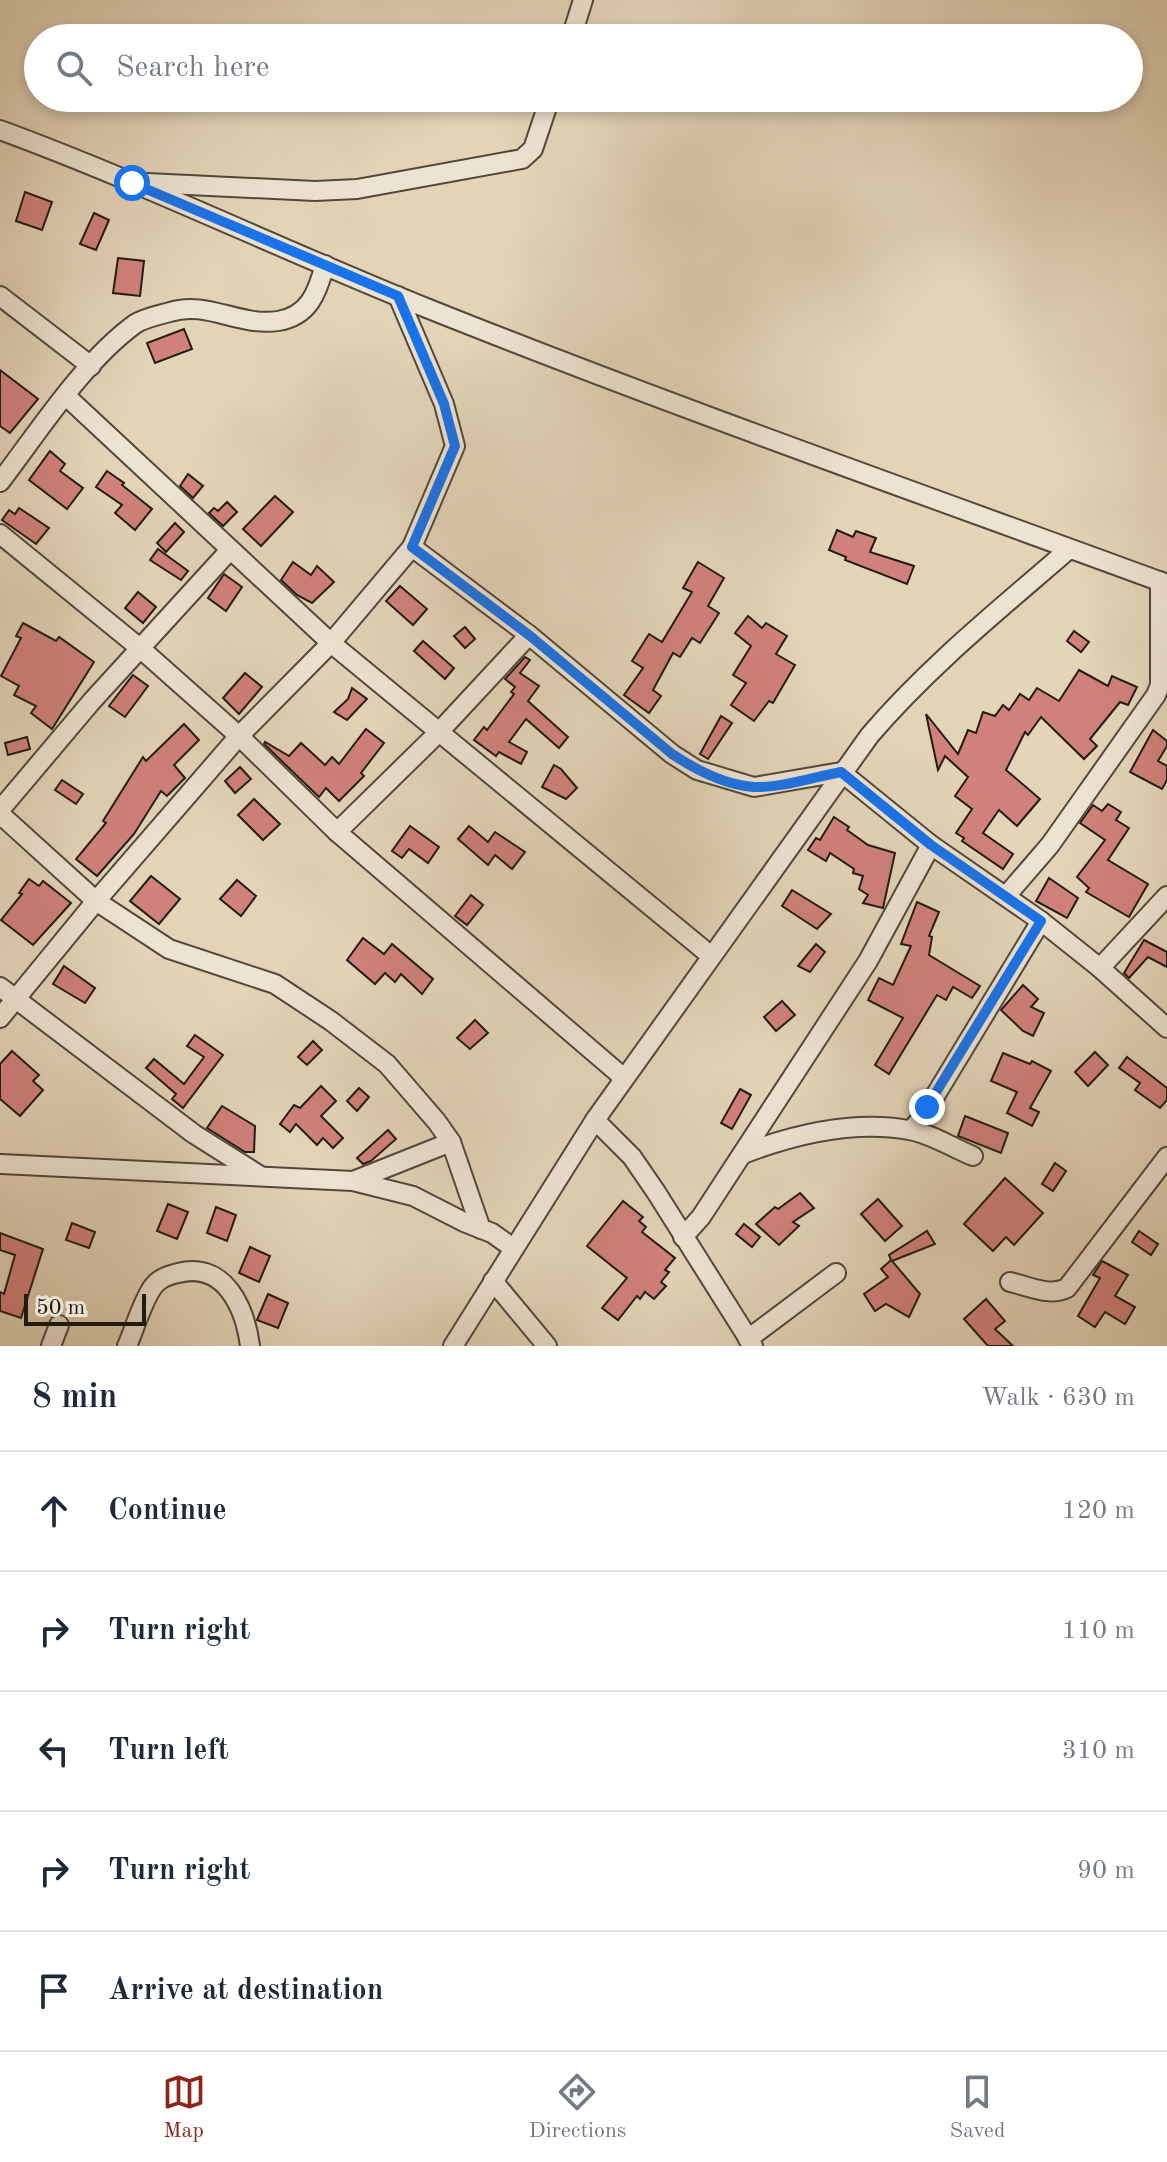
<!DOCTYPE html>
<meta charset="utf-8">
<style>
:root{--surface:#fff;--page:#f6f6f7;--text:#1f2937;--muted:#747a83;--line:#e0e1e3;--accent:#8f2418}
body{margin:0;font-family:"Old Standard TT",serif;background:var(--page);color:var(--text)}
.scale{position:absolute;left:24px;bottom:20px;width:122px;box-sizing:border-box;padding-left:8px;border:4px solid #221b11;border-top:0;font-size:22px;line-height:28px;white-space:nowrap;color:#221b11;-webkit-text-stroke:6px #ede3d1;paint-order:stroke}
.stop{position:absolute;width:24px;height:24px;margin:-18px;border:6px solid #1a73e8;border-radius:50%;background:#fff}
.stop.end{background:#1a73e8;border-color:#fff;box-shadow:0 2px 8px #0008}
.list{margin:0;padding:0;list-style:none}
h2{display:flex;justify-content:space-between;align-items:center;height:104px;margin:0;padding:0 32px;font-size:34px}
h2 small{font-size:26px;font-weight:400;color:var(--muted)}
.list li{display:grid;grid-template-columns:52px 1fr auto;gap:24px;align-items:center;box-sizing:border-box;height:120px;padding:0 32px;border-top:2px solid var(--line)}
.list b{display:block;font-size:30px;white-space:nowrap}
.list em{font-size:26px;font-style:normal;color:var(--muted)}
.icon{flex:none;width:44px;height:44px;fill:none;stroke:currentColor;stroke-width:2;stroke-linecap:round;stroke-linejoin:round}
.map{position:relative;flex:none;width:1167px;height:1346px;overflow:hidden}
.search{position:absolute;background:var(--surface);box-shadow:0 4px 12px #0003;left:24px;right:24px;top:24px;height:88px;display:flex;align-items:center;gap:20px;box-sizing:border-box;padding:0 28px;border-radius:44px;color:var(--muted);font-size:30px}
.sheet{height:704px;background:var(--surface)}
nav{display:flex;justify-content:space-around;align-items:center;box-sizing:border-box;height:112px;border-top:2px solid var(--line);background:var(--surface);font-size:22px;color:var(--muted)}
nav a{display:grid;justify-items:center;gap:4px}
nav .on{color:var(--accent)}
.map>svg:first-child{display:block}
.building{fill:#d0817b;stroke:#221b11;stroke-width:2}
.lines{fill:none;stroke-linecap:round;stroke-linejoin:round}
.minor-casing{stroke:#52493b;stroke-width:22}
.minor{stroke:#ede3d1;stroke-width:18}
.route{stroke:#1a73e8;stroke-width:10}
</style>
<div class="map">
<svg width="1167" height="1346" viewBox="0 0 1167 1346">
<rect width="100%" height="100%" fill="#e3d4b8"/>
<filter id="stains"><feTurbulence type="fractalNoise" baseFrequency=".0025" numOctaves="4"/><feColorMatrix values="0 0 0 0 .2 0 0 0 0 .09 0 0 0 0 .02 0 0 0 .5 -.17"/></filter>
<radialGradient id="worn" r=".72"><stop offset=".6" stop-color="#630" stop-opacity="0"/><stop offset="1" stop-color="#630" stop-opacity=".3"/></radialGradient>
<g class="building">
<polygon points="25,192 52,202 42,230 16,221"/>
<polygon points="94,213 109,220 96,250 80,244"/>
<polygon points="118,258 144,261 140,296 113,293"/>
<polygon points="184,329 192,349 155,363 147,343"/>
<polygon points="0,370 38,399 10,433 0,426"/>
<polygon points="50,451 65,464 60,471 83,488 67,509 29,480"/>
<polygon points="107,471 124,483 122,485 152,509 135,530 115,513 122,505 96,487"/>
<polygon points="188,474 203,486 193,498 180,486"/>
<polygon points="275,496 293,512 261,546 243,529"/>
<polygon points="227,502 237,512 223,526 209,513 214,508 218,511"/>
<polygon points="19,508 49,528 36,544 2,520 9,510 15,514"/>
<polygon points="175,523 184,532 166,552 157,543"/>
<polygon points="837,530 853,537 856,531 876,538 870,552 914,566 907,584 845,560 846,557 829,550"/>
<polygon points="158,549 188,571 181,580 150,560"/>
<polygon points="293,562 311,575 317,566 334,582 312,603 297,595 281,580"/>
<polygon points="698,562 724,578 708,606 719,613 700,643 692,638 680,657 673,653 653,690 661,696 649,713 624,695 643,668 632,661 649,634 662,642 692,592 683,588"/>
<polygon points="224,574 242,587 226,611 208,598"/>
<polygon points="400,586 427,609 413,625 386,601"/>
<polygon points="138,592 156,607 143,623 125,608"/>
<polygon points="748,616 762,628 766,623 787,636 776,654 795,665 773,703 769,701 754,721 731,705 746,683 733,675 751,646 735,633"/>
<polygon points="23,623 56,641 59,637 94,662 52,729 31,713 36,706 14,695 19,686 1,676 21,638 16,636"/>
<polygon points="465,627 475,639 465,648 454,636"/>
<polygon points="1074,631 1089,642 1081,652 1067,641"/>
<polygon points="423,641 454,668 445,679 414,651"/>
<polygon points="525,657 530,660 520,673 539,686 528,701 568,737 559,748 526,719 509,742 527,752 521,764 499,752 496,756 474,740 484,727 487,730 514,694 511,692 515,687 505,679"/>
<polygon points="1079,670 1108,686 1112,676 1137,687 1128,705 1120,702 1090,739 1097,746 1084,759 1041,717 1028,735 1025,732 1006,770 1040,799 1017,826 999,810 983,833 1013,854 1003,869 962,841 964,838 956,833 972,809 955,796 968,777 945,756 938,770 926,714 958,754 968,730 976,733 983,712 995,716 1003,705 1009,710 1020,694 1029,700 1037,688 1059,701"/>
<polygon points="245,673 262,687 239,714 223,698"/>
<polygon points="133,675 148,686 125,717 109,706"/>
<polygon points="352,688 367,699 347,720 334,712 348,699"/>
<polygon points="721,716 732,723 708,759 700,754"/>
<polygon points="184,724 199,740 174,765 185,778 167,796 161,791 134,834 97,876 76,859 106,823 103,821 143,757 146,761"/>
<polygon points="366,729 384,743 361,773 364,776 339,801 326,788 319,797 264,744 265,742 289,756 301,743 325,765 332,757 339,764"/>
<polygon points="1153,730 1167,741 1167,746 1158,761 1167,766 1167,780 1162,789 1130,772"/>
<polygon points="27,737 30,749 8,755 5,743"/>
<polygon points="554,765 561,769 577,788 566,799 542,787"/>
<polygon points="240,767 251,779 235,793 225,781"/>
<polygon points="62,780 83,794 76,804 55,790"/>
<polygon points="254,799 280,824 263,840 238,815"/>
<polygon points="1108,804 1121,812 1116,820 1129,828 1108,860 1148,884 1129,917 1086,892 1089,888 1077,877 1105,840 1080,823 1093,805 1102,811"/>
<polygon points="834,817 849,827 847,830 868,845 895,853 883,908 863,903 868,895 859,889 863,876 853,873 854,869 830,853 826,861 808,850 816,838 820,840"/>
<polygon points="410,826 439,847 428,863 409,849 402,858 392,851"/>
<polygon points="469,826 488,842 495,832 525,852 512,869 495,855 488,865 458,839"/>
<polygon points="151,876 180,899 159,924 130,901"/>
<polygon points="1049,878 1078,898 1067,918 1036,901"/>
<polygon points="29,879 39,886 43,881 71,903 33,945 1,920 22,894 19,893"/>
<polygon points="237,880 256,896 241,916 220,899"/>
<polygon points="792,890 831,914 817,929 782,906"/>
<polygon points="471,895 483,905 467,925 455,916"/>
<polygon points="917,902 939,912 929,936 932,937 929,955 980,986 972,998 953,987 946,1000 937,995 889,1074 875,1065 903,1018 868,1000 879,978 893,985 911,946 901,944"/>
<polygon points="363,938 384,954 392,944 433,979 422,994 401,974 395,982 385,973 375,984 347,960"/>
<polygon points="1144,940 1167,952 1167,967 1148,957 1129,978 1124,973"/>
<polygon points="816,944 825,952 810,972 798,966"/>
<polygon points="64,966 95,988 85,1003 53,984"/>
<polygon points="1023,985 1038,999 1031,1007 1044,1013 1033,1036 1023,1031 1001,1010"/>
<polygon points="782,1001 795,1015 776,1031 764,1017"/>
<polygon points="475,1020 488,1033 470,1049 457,1038"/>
<polygon points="195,1035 223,1055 183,1108 172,1099 176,1094 146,1068 154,1059 184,1084 204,1057 187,1046"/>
<polygon points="313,1041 322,1050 307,1065 298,1057"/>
<polygon points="12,1051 39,1075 33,1081 43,1090 20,1116 0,1099 0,1064"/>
<polygon points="1095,1052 1108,1065 1088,1086 1075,1072"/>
<polygon points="1003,1053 1030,1064 1032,1061 1051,1071 1030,1108 1039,1112 1032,1126 1007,1113 1017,1092 991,1081"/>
<polygon points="1127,1057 1167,1088 1167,1100 1160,1108 1135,1090 1140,1083 1119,1068"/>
<polygon points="321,1086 336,1101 321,1116 343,1138 333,1148 323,1138 317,1145 296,1124 290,1132 280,1124 294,1105 300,1108"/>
<polygon points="359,1088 369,1097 357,1111 347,1101"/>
<polygon points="740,1089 751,1095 732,1129 721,1123"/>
<polygon points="222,1106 255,1126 254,1152 245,1152 207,1128"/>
<polygon points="965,1116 1008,1133 1001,1153 958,1136"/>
<polygon points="388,1130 396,1139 371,1161 363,1164 357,1158"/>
<polygon points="1055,1163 1066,1171 1053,1191 1042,1184"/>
<polygon points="1005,1178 1043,1213 1014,1245 1006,1237 993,1251 964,1224"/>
<polygon points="800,1193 814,1208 793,1222 799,1226 779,1245 756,1224 775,1207 778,1209"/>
<polygon points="878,1199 902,1226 885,1241 861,1214"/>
<polygon points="623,1201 643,1217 639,1221 646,1227 642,1232 675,1258 665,1270 669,1272 661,1282 666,1286 654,1299 645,1292 640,1299 637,1296 618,1320 602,1308 627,1278 587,1246"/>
<polygon points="168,1204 188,1212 177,1239 157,1231"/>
<polygon points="216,1207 236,1215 227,1241 207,1233"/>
<polygon points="72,1223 95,1232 89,1248 66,1240"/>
<polygon points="744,1224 760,1237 752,1247 736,1234"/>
<polygon points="927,1231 935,1244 892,1261 920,1294 909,1317 886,1304 875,1311 864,1294 888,1277 881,1269 891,1260 889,1255"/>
<polygon points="1139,1231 1158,1244 1151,1255 1132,1242"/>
<polygon points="0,1233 43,1249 21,1318 0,1311 0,1292 4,1294 15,1255 0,1250"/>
<polygon points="250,1247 270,1256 259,1282 239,1273"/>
<polygon points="1102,1261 1128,1275 1115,1296 1135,1307 1125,1324 1105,1312 1095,1327 1078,1316 1100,1278 1093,1275"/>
<polygon points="268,1294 288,1303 278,1328 257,1320"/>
<polygon points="986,1299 1005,1321 995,1329 1013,1346 988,1346 964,1319"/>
</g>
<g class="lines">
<g class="minor-casing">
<g id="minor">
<polyline points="571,38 583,0"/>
<path d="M0,130C144,183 282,250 424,307C669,405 919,493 1167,584"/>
<polyline points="147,183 315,191 357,189 522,159 533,149 550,98"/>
<polyline points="0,296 91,366"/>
<polyline points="398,296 444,404 455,446 412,547"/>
<polyline points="66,396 331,643 710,955"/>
<path d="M0,482C39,431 83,362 135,324C144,318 159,315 170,312C206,300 240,327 278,321C309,316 317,293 325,265"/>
<polyline points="0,534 141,649 239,736 337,832 624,1078"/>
<polyline points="0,810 92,701 230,550"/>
<polyline points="0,814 96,901 169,949 275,984 331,1021 387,1064 437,1122 451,1142 481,1229"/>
<polyline points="337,832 438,733 529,635"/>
<polyline points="1006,896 1050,845 1156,695 1160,685 1160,581"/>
<polyline points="1100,968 1167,896"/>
<polyline points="0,987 194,1134 259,1175"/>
<polyline points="0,1018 96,901 239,736 331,643 412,547 529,635 672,754 697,770 754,787 841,772 931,845 1041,921 1100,968 1167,1028"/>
<polyline points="595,1120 632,1157 656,1192 753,1346"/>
<polyline points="911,1130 921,1119 1041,921"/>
<path d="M743,1154C795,1134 853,1120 909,1130C930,1133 953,1148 973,1156"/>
<polyline points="0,1164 353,1181 413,1196 464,1222 492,1233 513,1248"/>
<polyline points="353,1181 451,1142"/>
<polyline points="683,1237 701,1217 868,961 931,845"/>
<polyline points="493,1281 547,1346"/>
<path d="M1010,1282C1028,1286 1050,1297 1067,1288L1167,1157"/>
<polyline points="748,1339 836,1273"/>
<polyline points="51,1346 59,1325"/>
<path d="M127,1346C135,1328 141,1305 152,1288C158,1279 168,1275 178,1273C225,1261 245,1308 250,1346"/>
<path d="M453,1346L595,1120L870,735C929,666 1000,609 1068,550"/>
</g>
</g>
<use href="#minor" class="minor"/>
</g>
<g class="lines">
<path class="route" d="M132,183L398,296L444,404L455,446L412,547L529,635L672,754C696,770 724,785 754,787C782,788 814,777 841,772L931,845L1041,921L927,1107"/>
</g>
<rect width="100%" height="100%" filter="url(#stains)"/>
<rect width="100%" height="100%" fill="url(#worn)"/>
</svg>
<div class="scale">50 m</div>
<div class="stop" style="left:132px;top:183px"></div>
<div class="stop end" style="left:927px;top:1107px"></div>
<div class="search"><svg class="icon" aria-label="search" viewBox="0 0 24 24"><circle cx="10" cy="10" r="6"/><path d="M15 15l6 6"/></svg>Search here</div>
</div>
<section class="sheet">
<h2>8 min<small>Walk · 630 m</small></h2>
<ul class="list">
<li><svg class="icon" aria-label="ahead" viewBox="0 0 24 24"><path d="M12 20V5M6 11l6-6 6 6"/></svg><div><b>Continue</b></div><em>120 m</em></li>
<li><svg class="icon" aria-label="right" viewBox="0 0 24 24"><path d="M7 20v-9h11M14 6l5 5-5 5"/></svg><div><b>Turn right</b></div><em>110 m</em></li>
<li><svg class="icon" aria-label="left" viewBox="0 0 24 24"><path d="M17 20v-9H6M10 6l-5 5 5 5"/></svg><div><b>Turn left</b></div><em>310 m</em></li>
<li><svg class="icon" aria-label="right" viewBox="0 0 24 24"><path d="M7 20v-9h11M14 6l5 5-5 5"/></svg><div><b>Turn right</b></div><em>90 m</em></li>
<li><svg class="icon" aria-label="arrive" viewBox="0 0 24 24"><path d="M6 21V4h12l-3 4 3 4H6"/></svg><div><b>Arrive at destination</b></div></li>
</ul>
</section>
<nav>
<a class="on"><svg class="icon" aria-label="map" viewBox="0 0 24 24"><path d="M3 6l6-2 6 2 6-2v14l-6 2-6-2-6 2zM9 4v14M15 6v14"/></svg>Map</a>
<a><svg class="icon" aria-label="directions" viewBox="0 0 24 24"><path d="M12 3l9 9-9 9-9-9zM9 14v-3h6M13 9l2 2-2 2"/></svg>Directions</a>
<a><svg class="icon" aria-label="saved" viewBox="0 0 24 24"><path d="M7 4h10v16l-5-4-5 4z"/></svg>Saved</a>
</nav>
